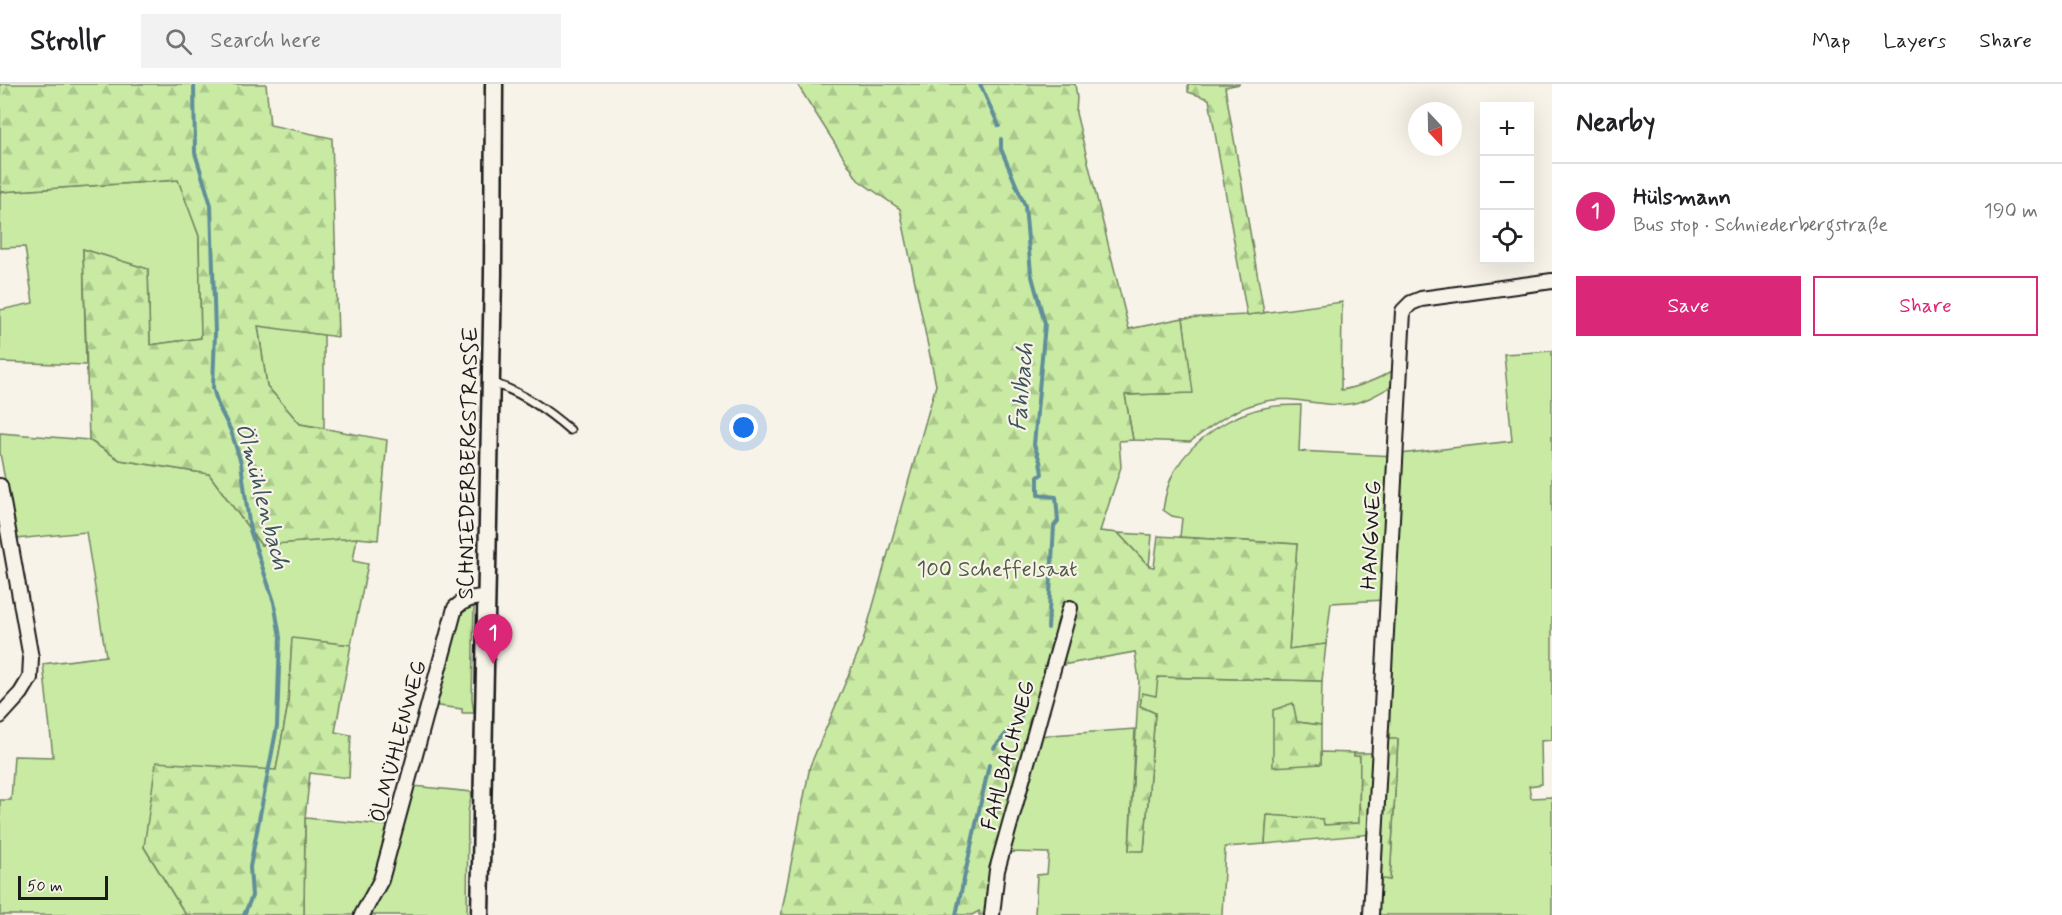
<!DOCTYPE html>
<meta charset="utf-8">
<style>
:root{--surface:#fff;--page:#f2f2f2;--text:#202124;--muted:#757577;--line:#e0e0e0;--accent:#db2777}
body{margin:0;font-family:Mynerve,sans-serif;background:var(--page);color:var(--text)}
.controls{position:absolute;right:18px;top:18px;display:grid;overflow:hidden;border-radius:0px;box-shadow:0 6px 24px #0002}
.controls button{width:54px;height:54px;display:grid;place-items:center;padding:0;border:0;border-bottom:2px solid var(--line);background:var(--surface);color:var(--text);font:30px sans-serif}
.compass{position:absolute;left:1408px;top:18px;width:54px;height:54px;border-radius:50%;background:var(--surface);box-shadow:0 6px 24px #0002;rotate:158deg}
.scale{position:absolute;left:18px;bottom:15px;width:90px;box-sizing:border-box;padding-left:6px;border:3px solid #1c1c1c;border-top:0;font-size:16px;line-height:21px;white-space:nowrap;color:#1c1c1c;-webkit-text-stroke:4px #f7f3e8;paint-order:stroke}
.you{position:absolute;left:744px;top:344px;width:21px;height:21px;margin:-15px;border:4px solid #fff;border-radius:50%;background:#1a73e8;box-shadow:0 0 0 9px #1a73e833}
.badge{display:grid;place-items:center;width:39px;height:39px;border-radius:50%;background:var(--accent);color:#fff;font-size:20px;font-weight:700}
.pin{position:absolute;translate:-50% -50px;filter:drop-shadow(0 2px 3px #0008)}
.pin::after{content:'';position:absolute;top:32px;width:21px;height:18px;background:inherit;clip-path:polygon(0 0,100% 0,50% 100%)}
.list{margin:0;padding:0;list-style:none}
h2{display:flex;justify-content:space-between;align-items:center;height:78px;margin:0;padding:0 24px;font-size:26px}
h2 small{font-size:20px;font-weight:400;color:var(--muted)}
.list li{display:grid;grid-template-columns:39px 1fr auto;gap:18px;align-items:center;box-sizing:border-box;height:96px;padding:0 24px;border-top:2px solid var(--line)}
.list b{display:block;font-size:22px;white-space:nowrap}
.list p{margin:0;font-size:20px;white-space:nowrap;color:var(--muted)}
.list em{font-size:20px;font-style:normal;color:var(--muted)}
.actions{display:flex;gap:12px;padding:18px 24px}
.actions a{flex:1;padding:14px 0;border:2px solid var(--accent);border-radius:0px;text-align:center;font-size:21px;color:var(--accent)}
.actions .main{background:var(--accent);color:#fff}
.icon{flex:none;width:33px;height:33px;fill:none;stroke:currentColor;stroke-width:2;stroke-linecap:round;stroke-linejoin:round}
.map{position:relative;flex:none;width:1552px;height:831px;overflow:hidden}
header{display:flex;align-items:center;gap:36px;box-sizing:border-box;height:84px;padding:0 30px;background:var(--surface);border-bottom:2px solid var(--line)}
header strong{font-size:28px}
nav{display:flex;gap:33px;margin-inline-start:auto;font-size:21px}
.search{width:420px;height:54px;background:var(--page);display:flex;align-items:center;gap:15px;box-sizing:border-box;padding:0 21px;border-radius:0px;color:var(--muted);font-size:22px}
main{display:flex}
aside{flex:1;background:var(--surface)}
.map>svg:first-child{display:block}
.green{fill:#c8eaa3;stroke:#728360;stroke-width:1.5}
.forest{fill:url(#forest-firs);stroke:#728360;stroke-width:1.5}
.lines{fill:none;stroke-linecap:round;stroke-linejoin:round}
.stream{stroke:#608f99;stroke-width:4}
.service-casing{stroke:#1c1c1c;stroke-width:11}
.minor-casing{stroke:#1c1c1c;stroke-width:18}
.tertiary-casing{stroke:#1c1c1c;stroke-width:21}
.service{stroke:#f7f3e8;stroke-width:7}
.minor{stroke:#f7f3e8;stroke-width:14}
.tertiary{stroke:#f7f3e8;stroke-width:16}
.labels{text-anchor:middle;stroke-width:4.5;stroke-linejoin:round;paint-order:stroke}
.street-label{font-size:22px;fill:#1c1c1c;stroke:#f7f3e8}
.park-label{font-size:22px;fill:#505a44;stroke:#f7f3e8}
.water-label{font-size:24px;font-style:italic;fill:#3e555a;stroke:#f7f3e8}
</style>
<header>
<strong>Strollr</strong>
<div class="search"><svg class="icon" aria-label="search" viewBox="0 0 24 24"><circle cx="10" cy="10" r="6"/><path d="M15 15l6 6"/></svg>Search here</div>
<nav><a>Map</a><a>Layers</a><a>Share</a></nav>
</header>
<main>
<div class="map">
<svg width="1552" height="831" viewBox="0 0 1552 831">
<defs>
<pattern id="forest-firs" width="22" height="20" patternUnits="userSpaceOnUse" patternTransform="scale(1.5)"><rect width="22" height="20" fill="#c8eaa3"/><path d="M5 1l3.5 6h-7zM16 11l3.5 6h-7z" fill="#abc88c"/></pattern>
</defs>
<rect width="100%" height="100%" fill="#f7f3e8"/>
<filter id="ink" filterUnits="userSpaceOnUse"><feTurbulence type="fractalNoise" baseFrequency=".0167" numOctaves="2"/><feDisplacementMap in="SourceGraphic" scale="12" xChannelSelector="R" yChannelSelector="G"/><feConvolveMatrix kernelMatrix="1 2 1 2 8 2 1 2 1" color-interpolation-filters="sRGB"/></filter>
<g filter="url(#ink)">
<g class="green">
<polygon points="179,96 199,152 201,254 150,261 148,185 83,165 86,281 0,278 0,226 33,219 25,163 0,164 0,108"/>
<path d="M1342,218L1341,306C1361,303 1378,295 1396,285V300C1381,308 1366,318 1349,320C1321,324 1294,311 1266,317C1234,324 1215,339 1190,358L1133,356L1125,311L1192,309L1183,234L1247,231Z"/>
<polygon points="258,241 324,251 324,344 300,340 267,302"/>
<polygon points="1552,267 1552,656 1541,657 1542,700 1529,702 1531,714 1552,713 1552,831 1374,831 1376,794 1390,796 1398,656 1384,655 1400,370 1512,357 1504,270"/>
<path d="M1301,321L1299,367L1394,372L1384,516L1331,519L1326,560L1289,565L1297,460L1180,453L1182,434L1172,432L1163,426C1165,412 1168,398 1175,386C1194,354 1232,329 1269,323C1279,321 1290,321 1301,321Z"/>
<polygon points="0,349 89,356 120,376 209,390 261,461 357,453 353,477 368,480 351,561 292,555 288,620 276,686 144,763 186,831 0,831 0,716 11,716 14,672 53,673 43,580 106,572 86,448 16,455 0,369"/>
<polygon points="1118,449 1152,451 1149,482"/>
<polygon points="474,520 472,614 474,629 462,629 462,625 432,621 454,540 463,524"/>
<polygon points="1157,593 1322,597 1321,641 1297,638 1273,626 1321,679 1321,668 1354,669 1354,671 1360,671 1359,739 1324,741 1323,736 1267,731 1265,760 1225,763 1222,831 1035,831 1037,791 1047,790 1049,769 1004,768 1037,652 1135,645 1129,766 1144,767 1155,629 1140,622 1142,609"/>
<polygon points="413,702 472,708 468,728 467,831 367,831 384,800"/>
<polygon points="305,734 394,742 379,795 358,831 304,831"/>
</g>
<g class="forest">
<polygon points="0,0 266,0 270,41 332,54 338,253 258,242 267,302 300,340 387,356 378,456 357,454 261,461 209,390 120,376 89,356 83,165 148,185 150,261 201,254 199,152 178,96 0,108"/>
<polygon points="797,0 1075,0 1077,14 1076,29 1129,245 1183,234 1193,309 1125,311 1133,356 1119,357 1121,383 1100,447 1118,449 1149,482 1154,483 1158,452 1297,460 1289,565 1326,560 1322,597 1158,593 1156,612 1142,609 1140,622 1155,629 1144,767 1129,767 1139,596 1135,568 1057,582 990,831 979,831 979,827 972,831 781,831 810,682 863,557 936,301 900,125 858,96"/>
<polygon points="1188,0 1240,0 1225,3 1264,229 1247,231 1209,15 1188,8"/>
<polygon points="292,554 351,561 335,648 351,651 349,694 310,689 305,734 304,831 186,831 144,763 156,678 276,686 288,620"/>
<polygon points="1293,619 1297,638 1321,641 1321,680 1273,683 1273,626"/>
<polygon points="1384,655 1398,655 1390,796 1376,794 1372,750 1265,760 1267,731 1323,735 1324,741 1359,739 1360,672 1354,672 1354,669 1376,669"/>
</g>
<g class="lines">
<g class="stream">
<polyline points="194,0 195,69 211,121 215,249 213,304 218,321 231,347 241,379 250,446 274,518 280,553 277,642 250,783 252,812 244,831"/>
<polyline points="980,0 999,42"/>
<polyline points="1001,55 1001,65 1025,122 1031,189 1045,240 1034,361 1040,377 1042,390 1038,393 1038,411 1056,413 1058,437 1054,442 1048,544"/>
<polyline points="994,664 1021,632"/>
<polyline points="956,831 989,681"/>
</g>
<g class="service-casing">
<path id="service" d="M491,299C519,306 548,327 570,346"/>
</g>
<g class="minor-casing">
<g id="minor">
<polyline points="0,402 31,574 30,594 21,609 0,632"/>
<path d="M362,831L381,796L455,524C465,515 474,513 487,513"/>
<polyline points="992,831 997,786 1070,524"/>
<polyline points="1371,831 1403,227 1411,219 1421,215 1552,197"/>
</g>
</g>
<g class="tertiary-casing">
<polyline id="tertiary" points="480,831 493,190 494,0"/>
</g>
<use href="#service" class="service"/>
<use href="#minor" class="minor"/>
<use href="#tertiary" class="tertiary"/>
</g>
</g>
<g class="labels">
<g class="street-label">
<text transform="translate(467 379) rotate(-89)" y="8">SCHNIEDERBERGSTRASSE</text>
<text transform="translate(1370 451) rotate(-87)" y="8">HANGWEG</text>
<text transform="translate(397 657) rotate(-75)" y="8">ÖLMÜHLENWEG</text>
<text transform="translate(1007 671) rotate(-75)" y="8">FAHLBACHWEG</text>
</g>
<g class="park-label">
<text x="997" y="492">100 Scheffelsaat</text>
</g>
<g class="water-label">
<text transform="translate(1021 303) rotate(-85)" y="8">Fahlbach</text>
<text transform="translate(263 412) rotate(75)" y="8">Ölmühlenbach</text>
</g>
</g>
</svg>
<div class="controls">
<button>+</button>
<button>−</button>
<button><svg class="icon" aria-label="locate" viewBox="0 0 24 24"><circle cx="12" cy="12" r="6"/><path d="M12 2v4M12 18v4M2 12h4M18 12h4"/></svg></button>
</div>
<svg class="compass" viewBox="-18 -18 36 36"><path d="M0-13l5 13h-10z" fill="#e53935"/><path d="M0 13l5-13h-10z" fill="#757577"/></svg>
<div class="scale">50 m</div>
<div class="you"></div>
<div class="pin badge" style="left:493px;top:580px">1</div>
</div>
<aside>
<h2>Nearby<small></small></h2>
<ul class="list">
<li><span class="badge">1</span><div><b>Hülsmann</b><p>Bus stop · Schniederbergstraße</p></div><em>190 m</em></li>
</ul>
<div class="actions"><a class="main">Save</a><a>Share</a></div>
</aside>
</main>
